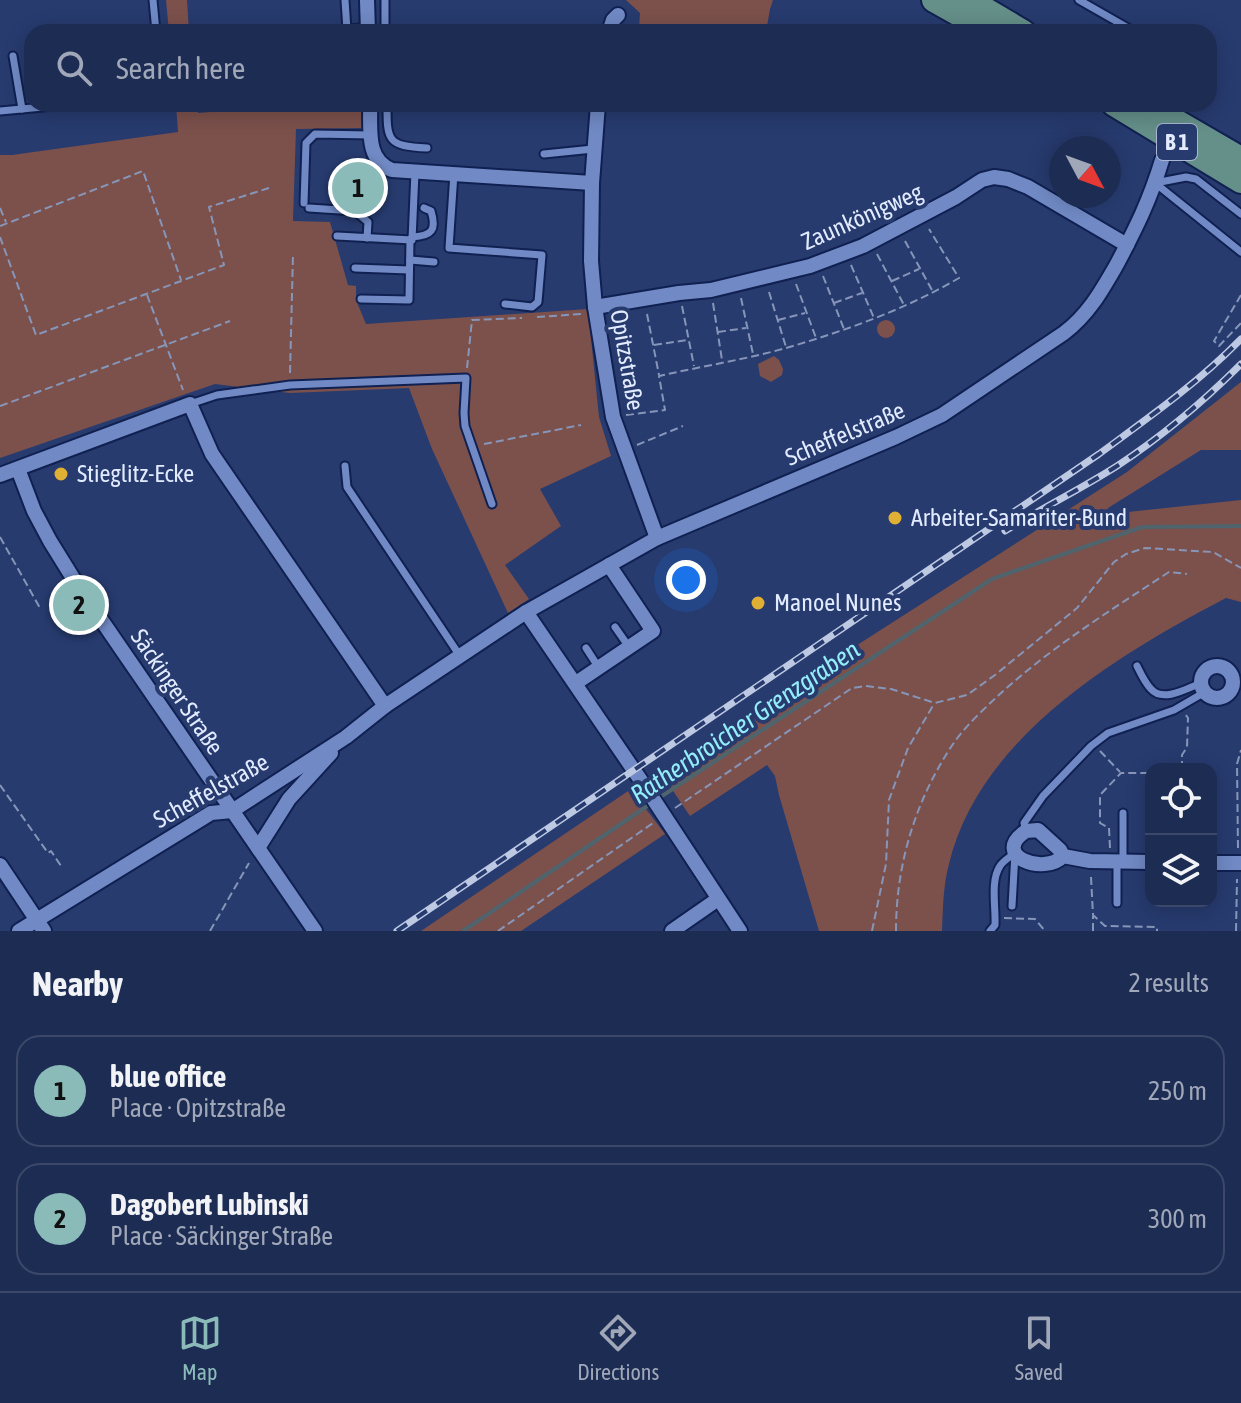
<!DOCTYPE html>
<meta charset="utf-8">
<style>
:root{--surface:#1d2c53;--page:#2a385d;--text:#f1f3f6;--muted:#a0a7b8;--line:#3b486a;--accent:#8bbbb9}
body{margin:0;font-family:"Asap Condensed",sans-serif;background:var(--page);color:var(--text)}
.controls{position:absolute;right:24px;bottom:24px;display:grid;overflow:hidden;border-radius:16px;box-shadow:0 4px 20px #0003}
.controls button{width:72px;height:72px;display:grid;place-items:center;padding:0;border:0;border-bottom:2px solid var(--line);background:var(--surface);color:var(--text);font:40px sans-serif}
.compass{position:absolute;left:1049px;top:136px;width:72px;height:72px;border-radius:50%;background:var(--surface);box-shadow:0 4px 20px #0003;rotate:131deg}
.you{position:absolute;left:686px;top:580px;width:28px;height:28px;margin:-20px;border:6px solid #fff;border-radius:50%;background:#1a73e8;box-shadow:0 0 0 12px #1a73e833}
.badge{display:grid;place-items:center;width:52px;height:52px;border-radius:50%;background:var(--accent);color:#111;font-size:26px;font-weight:700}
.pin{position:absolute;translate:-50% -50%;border:4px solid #fff;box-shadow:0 2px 8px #0006}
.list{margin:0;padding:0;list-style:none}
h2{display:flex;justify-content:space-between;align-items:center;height:104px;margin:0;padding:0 32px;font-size:34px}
h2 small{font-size:26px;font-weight:400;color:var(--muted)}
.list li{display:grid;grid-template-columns:52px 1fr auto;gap:24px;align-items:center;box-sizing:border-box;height:112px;margin:0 16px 16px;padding:0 16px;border:2px solid var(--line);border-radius:24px}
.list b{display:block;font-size:30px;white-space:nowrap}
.list p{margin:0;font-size:26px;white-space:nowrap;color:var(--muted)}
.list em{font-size:26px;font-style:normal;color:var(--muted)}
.icon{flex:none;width:44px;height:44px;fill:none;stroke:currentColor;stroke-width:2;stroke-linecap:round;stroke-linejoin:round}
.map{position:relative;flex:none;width:1241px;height:931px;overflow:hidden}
.search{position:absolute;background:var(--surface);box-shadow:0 4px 20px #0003;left:24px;right:24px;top:24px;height:88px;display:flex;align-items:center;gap:20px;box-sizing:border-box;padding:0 28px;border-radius:24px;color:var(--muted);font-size:30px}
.sheet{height:360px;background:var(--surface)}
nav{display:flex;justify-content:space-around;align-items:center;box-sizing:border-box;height:112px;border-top:2px solid var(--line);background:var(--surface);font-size:22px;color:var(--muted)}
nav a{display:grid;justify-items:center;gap:4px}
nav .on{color:var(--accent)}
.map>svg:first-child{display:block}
.green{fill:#7c514c}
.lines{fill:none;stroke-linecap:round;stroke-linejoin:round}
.stream{stroke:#4f646d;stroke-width:4}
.service-casing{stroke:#102051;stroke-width:11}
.minor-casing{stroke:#102051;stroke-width:18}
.primary-casing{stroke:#102051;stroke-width:28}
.path{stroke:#8695b8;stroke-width:2;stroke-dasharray:8 4;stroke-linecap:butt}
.service{stroke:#718ac5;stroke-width:7}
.minor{stroke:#718ac5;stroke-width:14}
.primary{stroke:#658f89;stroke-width:24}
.rail-casing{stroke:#bdc8e2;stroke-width:7}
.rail{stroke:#273b6f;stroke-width:4;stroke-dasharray:12;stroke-linecap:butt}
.poi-dot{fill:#e0b034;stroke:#273b6f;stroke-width:3}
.labels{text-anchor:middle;stroke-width:8;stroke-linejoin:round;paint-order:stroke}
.shield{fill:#273b6f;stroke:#aab6d4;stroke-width:2}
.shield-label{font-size:22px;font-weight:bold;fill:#e2ebff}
.street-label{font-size:24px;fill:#e2ebff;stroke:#273b6f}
.poi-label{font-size:24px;fill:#e2ebff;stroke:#273b6f;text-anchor:start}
.water-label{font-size:26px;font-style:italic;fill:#93eefa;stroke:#273b6f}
</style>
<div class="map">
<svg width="1241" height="931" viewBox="0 0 1241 931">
<rect width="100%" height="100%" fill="#273b6f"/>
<g class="green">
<polygon points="166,0 187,0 189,32 169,32"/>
<polygon points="626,0 773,0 770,9 766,32 696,32 639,29 640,13"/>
<polygon points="176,104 197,104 198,113 308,104 363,104 364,128 296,129 293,221 330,222 348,285 356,286 356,300 366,324 588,309 599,417 611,456 540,489 561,526 505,565 529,599 508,613 432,449 409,388 290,393 215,384 0,458 0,155 12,155 178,132"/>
<circle cx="886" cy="329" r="9"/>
<polygon points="774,356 779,360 783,369 782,375 771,382 760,376 758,364"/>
<path d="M1241,382V450H1201L1108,508L1109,514L1241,500V602L1226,598C1119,654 979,737 949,864C943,886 943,909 942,931H819L779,795L775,776L767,765L690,816L663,776L812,674L1127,472Z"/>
<polygon points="637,785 644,807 460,931 421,931"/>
<polygon points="646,809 665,834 521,931 465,931"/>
</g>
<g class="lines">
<polyline class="stream" points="463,931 662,796 992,579 1142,527 1241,526"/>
<g class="service-casing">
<g id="service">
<polyline points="153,0 156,32"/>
<polyline points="345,0 347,30"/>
<polyline points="385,0 385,32"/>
<polyline points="1079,0 1135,32"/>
<polyline points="323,32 368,27"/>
<polyline points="13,56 22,109"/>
<path d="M387,104C387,141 387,146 427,148"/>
<polyline points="0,111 75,104"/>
<polyline points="544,154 593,149"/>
<polyline points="454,173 449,248 542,255 538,302 532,307 505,304"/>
<polyline points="1155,183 1241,252"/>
<polyline points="1155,183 1186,177 1196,179 1241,214"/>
<polyline points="304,203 306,143 315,134 371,135"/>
<polyline points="309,208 355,211 368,222 367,238"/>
<polyline points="337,236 412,240 415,172"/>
<path d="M412,237C432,236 437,230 431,211L424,208"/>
<polyline points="410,260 434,262"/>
<polyline points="355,268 409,270"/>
<polyline points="361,299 409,300 410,240"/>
<polyline points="190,404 217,395 290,385 466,378 464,413 465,426 492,504"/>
<polyline points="345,466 347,487 460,656"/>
<polyline points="615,627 629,647"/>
<polyline points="586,648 599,668"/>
<path d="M1137,666C1141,674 1145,683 1151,689C1163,703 1188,688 1201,683"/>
<polyline points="1123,813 1123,861"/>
<polyline points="1026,831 1024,823 1043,796 1091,746 1108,733 1174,710 1205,692"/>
<polyline points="1117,903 1117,862"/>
<path d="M990,931L995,925C996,908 990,881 1000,866C1003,861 1010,857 1015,853L1012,906"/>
</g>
</g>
<g class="minor-casing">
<g id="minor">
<polyline points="367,0 368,32"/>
<polyline points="609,32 613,20 618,15"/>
<path d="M370,104C371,128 365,160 392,170L592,183"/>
<polyline points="598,104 592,183 591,261 595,307 613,417 657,538"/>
<polyline points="595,307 679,293 711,290 810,266 863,246 956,197 982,180 994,177 1008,179 1028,187 1127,245"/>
<polyline points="18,469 34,511 50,541 76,583 315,931"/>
<polyline points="0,475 190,404 212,454 385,706"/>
<polyline points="526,612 646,788 740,931"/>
<circle cx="1217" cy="682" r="16"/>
<polyline points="576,683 653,631 609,565"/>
<polyline points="258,848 289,799 331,753"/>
<path d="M1063,856L1060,850L1038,830L1026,831C989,856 1045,876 1063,856L1090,861L1151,862"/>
<polyline points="1211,863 1241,863"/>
<polyline points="0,865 44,931"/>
<path d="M19,931L211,813L232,811L346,737L385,706L526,612L657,538L896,437L942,415L1064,333C1089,314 1102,290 1117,264C1136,228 1150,200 1162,160"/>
<polyline points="672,931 718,899"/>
</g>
</g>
<g class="primary-casing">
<g id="primary">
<polyline points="934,0 991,32"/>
<polyline points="969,0 1023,32"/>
<polyline points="1114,104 1241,181"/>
<polyline points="1146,104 1241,159"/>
</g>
</g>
<g class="path">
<polyline points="0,208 6,222"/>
<polyline points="0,226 143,171 181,280"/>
<polyline points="0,237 36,335 224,265 209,207 269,188"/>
<polyline points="905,241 933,292"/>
<polyline points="877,254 904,305"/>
<polyline points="851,265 874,318"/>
<polyline points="823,276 844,329"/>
<polyline points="892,281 919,269"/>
<polyline points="796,284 816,338"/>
<polyline points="769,292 786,347"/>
<polyline points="147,295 183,390"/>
<polyline points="1241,295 1214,341 1219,346 1241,323"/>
<polyline points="741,298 753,354"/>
<polyline points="713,303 722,360"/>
<polyline points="834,303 862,293"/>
<polyline points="682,306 694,366"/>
<polyline points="647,314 659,375"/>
<polyline points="537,317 582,314"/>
<polyline points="778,320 805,313"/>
<polyline points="718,332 746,328"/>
<polyline points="654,345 687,340"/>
<polyline points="467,368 472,320 522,318"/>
<polyline points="290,373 293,254"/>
<polyline points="0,406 230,321"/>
<path d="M626,415L665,410L659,376C703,366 749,359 793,346C850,329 908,308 959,278L929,229"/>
<polyline points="484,444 581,425"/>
<polyline points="637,445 683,426"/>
<polyline points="0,537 40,608"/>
<polyline points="1100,751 1120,772"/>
<polyline points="1182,769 1182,755 1187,747 1188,718 1185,714"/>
<polyline points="0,785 48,853 51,851 61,866"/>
<polyline points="675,808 852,688 866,686 891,689 935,703 967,695 995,675 1077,608 1114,562 1126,554 1145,548 1213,552 1241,568"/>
<polyline points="1110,848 1109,828 1100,823 1100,795 1121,773 1151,773"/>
<polyline points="1238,848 1237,764 1241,750"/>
<polyline points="1091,877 1093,915 1105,926 1157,927 1157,931"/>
<polyline points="1004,918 1035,919 1045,931"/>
<polyline points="210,931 249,863"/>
<polyline points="498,931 653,823"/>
<polyline points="872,931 886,864 889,800 908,748 934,704"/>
<path d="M896,931C896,865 915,802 951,747C964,727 984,709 1001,693C1053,646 1111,610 1169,572L1187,574"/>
<polyline points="1093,931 1093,916"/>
<polyline points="1236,931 1237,879"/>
</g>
<use href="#service" class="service"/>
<use href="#minor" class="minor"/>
<use href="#primary" class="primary"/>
<g class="rail-casing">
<g id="rail">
<path d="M1005,531C1042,508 1081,489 1117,466C1161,437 1204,401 1241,364"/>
<path d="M397,931L1099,454C1148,418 1198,383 1241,339"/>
</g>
</g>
<use href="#rail" class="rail"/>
</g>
<g class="poi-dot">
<circle cx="61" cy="474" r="8"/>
<circle cx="895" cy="518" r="8"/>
<circle cx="758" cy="603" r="8"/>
</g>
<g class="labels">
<rect class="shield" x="1157" y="124" width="40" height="36" rx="6"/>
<g class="shield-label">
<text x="1177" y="150">B 1</text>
</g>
<g class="street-label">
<text transform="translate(862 217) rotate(-24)" y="8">Zaunkönigweg</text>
<text transform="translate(627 360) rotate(80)" y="8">Opitzstraße</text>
<text transform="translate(845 434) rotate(-23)" y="8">Scheffelstraße</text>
<text transform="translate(177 692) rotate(56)" y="8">Säckinger Straße</text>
<text transform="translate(211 791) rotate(-29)" y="8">Scheffelstraße</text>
</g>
<g class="poi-label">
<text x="77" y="482">Stieglitz-Ecke</text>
<text x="911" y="526">Arbeiter-Samariter-Bund</text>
<text x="774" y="611">Manoel Nunes</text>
</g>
<g class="water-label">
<text transform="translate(745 722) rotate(-34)" y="9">Ratherbroicher Grenzgraben</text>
</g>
</g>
</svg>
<div class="controls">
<button><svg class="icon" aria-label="locate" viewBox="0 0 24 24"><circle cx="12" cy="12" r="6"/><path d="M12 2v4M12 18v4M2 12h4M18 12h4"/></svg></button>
<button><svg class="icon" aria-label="layers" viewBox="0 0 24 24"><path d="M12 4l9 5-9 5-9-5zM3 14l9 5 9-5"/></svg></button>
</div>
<svg class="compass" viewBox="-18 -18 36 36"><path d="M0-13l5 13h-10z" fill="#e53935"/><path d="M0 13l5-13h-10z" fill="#a0a7b8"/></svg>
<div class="you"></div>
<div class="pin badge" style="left:358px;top:188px">1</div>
<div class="pin badge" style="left:79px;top:605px">2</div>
<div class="search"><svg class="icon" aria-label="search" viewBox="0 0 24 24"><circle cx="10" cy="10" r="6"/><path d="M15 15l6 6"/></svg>Search here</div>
</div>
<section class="sheet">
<h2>Nearby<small>2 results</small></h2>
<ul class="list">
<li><span class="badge">1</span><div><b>blue office</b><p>Place · Opitzstraße</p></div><em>250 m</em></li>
<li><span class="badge">2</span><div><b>Dagobert Lubinski</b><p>Place · Säckinger Straße</p></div><em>300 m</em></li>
</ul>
</section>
<nav>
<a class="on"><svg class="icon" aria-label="map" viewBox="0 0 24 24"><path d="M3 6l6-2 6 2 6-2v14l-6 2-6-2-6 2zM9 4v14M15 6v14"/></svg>Map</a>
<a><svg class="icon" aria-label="directions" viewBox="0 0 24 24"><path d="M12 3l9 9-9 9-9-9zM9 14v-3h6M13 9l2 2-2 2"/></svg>Directions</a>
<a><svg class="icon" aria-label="saved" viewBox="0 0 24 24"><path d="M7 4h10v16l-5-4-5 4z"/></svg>Saved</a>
</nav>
